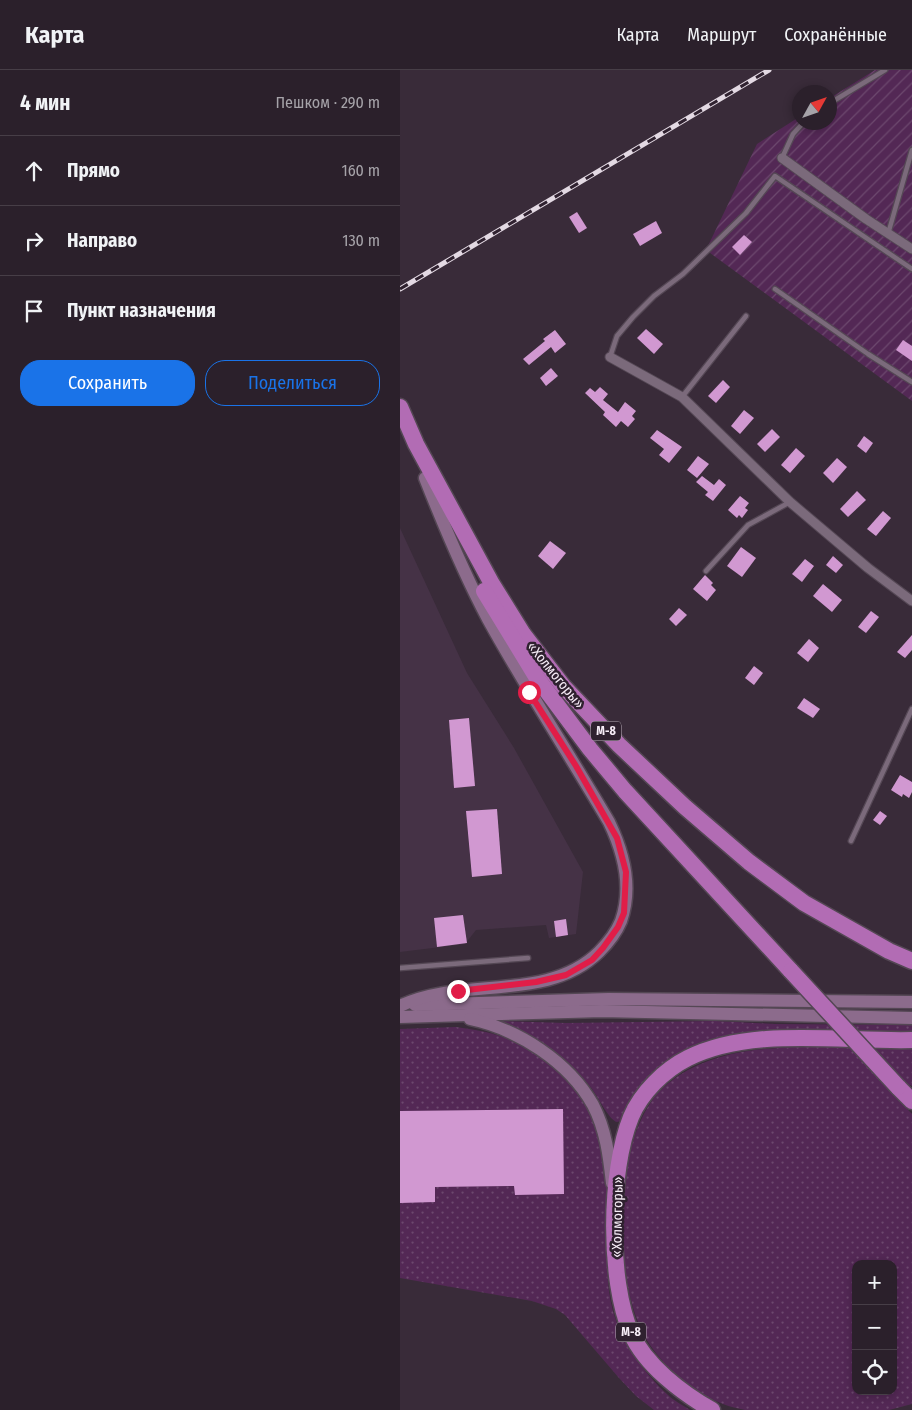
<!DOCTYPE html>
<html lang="ru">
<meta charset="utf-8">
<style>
:root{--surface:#2b202b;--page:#372d37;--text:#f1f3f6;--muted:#a6a3a9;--line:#473e47;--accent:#1a73e8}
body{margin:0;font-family:"Fira Sans Condensed",sans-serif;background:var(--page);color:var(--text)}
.controls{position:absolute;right:15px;bottom:15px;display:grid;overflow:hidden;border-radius:10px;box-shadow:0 2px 8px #0003}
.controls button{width:45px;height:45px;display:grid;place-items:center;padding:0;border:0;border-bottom:1px solid var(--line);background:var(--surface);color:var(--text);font:25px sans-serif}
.compass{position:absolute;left:392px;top:15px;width:45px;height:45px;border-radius:50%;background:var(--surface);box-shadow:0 2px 8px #0003;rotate:50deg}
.stop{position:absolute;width:15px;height:15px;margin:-11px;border:4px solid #e11d48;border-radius:50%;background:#fff}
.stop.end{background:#e11d48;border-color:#fff;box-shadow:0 1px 5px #0008}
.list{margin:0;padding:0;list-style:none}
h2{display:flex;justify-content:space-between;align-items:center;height:65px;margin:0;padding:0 20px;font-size:21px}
h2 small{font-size:16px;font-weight:400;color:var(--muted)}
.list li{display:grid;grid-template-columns:32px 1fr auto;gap:15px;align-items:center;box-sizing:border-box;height:70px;padding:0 20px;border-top:1px solid var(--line)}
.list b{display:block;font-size:19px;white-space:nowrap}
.list em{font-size:16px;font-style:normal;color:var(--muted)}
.actions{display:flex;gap:10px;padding:15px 20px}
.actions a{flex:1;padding:11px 0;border:1px solid var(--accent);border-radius:20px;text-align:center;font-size:18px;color:var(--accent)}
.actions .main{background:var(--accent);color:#fff}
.icon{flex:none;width:28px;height:28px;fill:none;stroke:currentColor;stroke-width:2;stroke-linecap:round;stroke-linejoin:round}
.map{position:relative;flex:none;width:512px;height:1340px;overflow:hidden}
header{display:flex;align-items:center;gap:30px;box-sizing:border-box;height:70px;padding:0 25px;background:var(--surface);border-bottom:1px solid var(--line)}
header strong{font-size:24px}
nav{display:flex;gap:28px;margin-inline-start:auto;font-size:18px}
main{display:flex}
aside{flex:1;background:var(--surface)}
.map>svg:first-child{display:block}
.built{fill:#453246}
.grass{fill:url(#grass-dots);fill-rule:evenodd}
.garden{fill:url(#garden-furrows)}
.building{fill:#d198d1}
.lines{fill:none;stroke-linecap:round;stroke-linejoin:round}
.lane-casing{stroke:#544754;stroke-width:7}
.street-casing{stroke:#544754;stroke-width:11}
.secondary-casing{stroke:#544754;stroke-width:15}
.highway-casing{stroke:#544754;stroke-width:19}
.lane{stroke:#7b6a7b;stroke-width:4.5}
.street{stroke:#7b6a7b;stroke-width:9}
.secondary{stroke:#8c6b8c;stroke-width:12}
.highway{stroke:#b26cb4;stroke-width:16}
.rail-casing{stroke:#e3d9e3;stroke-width:5}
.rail{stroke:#2f212f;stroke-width:3;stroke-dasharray:9;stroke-linecap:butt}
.highway-bridge-casing{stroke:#544754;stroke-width:19;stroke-linecap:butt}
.highway-bridge{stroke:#b26cb4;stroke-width:16}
.route{stroke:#e11d48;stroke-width:6}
.labels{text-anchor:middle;stroke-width:5;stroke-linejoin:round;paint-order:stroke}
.shield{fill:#2f212f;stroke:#bbb0bb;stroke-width:1}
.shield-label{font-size:12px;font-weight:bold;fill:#f7edf7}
.street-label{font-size:14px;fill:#f7edf7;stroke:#2f212f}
</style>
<header>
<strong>Карта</strong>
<nav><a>Карта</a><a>Маршрут</a><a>Сохранённые</a></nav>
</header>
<main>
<aside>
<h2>4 мин<small>Пешком · 290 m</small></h2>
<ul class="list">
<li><svg class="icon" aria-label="ahead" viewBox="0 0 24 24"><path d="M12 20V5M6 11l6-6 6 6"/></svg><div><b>Прямо</b></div><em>160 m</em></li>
<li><svg class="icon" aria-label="right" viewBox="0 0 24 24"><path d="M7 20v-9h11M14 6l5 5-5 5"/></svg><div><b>Направо</b></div><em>130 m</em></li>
<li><svg class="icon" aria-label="arrive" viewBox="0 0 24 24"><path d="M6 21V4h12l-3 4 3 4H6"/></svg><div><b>Пункт назначения</b></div></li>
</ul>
<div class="actions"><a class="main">Сохранить</a><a>Поделиться</a></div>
</aside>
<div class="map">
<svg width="512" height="1340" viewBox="0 0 512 1340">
<defs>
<pattern id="grass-dots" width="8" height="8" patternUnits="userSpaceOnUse" patternTransform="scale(1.25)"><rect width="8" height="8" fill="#532855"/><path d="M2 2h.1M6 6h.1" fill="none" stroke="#6c486e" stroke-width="1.8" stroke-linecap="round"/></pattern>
<pattern id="garden-furrows" width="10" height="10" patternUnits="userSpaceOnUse" patternTransform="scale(1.25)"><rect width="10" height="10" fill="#532855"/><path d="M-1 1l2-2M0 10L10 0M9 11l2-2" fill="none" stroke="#6c486e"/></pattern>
</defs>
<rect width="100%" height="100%" fill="#392b39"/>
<polygon class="built" points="0,458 67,603 114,678 183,802 176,864 149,868 146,855 76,860 65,874 0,882"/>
<g class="grass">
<path d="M100,951L166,953L316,951L375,954L512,955V964H343L311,969L274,986L253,1001L240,1017L221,1051L217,1052C209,1050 198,1027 192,1019C168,987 136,968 100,951Z"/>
<path d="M56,957C69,959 84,961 97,965C132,976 169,1003 187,1036C202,1063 206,1097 208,1128C209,1165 203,1205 213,1241C222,1273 244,1303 268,1325C274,1331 283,1335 290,1340H254L236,1326L219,1308L165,1245L156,1239L132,1231L0,1208V959Z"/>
<path d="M512,976V1016L510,1015L489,1020L512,1044V1334L489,1340H345C338,1338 330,1337 323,1334C291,1322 255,1290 241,1259C214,1200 214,1086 251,1032C258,1021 268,1013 278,1006C323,977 377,977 429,977C456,976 484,976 512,976ZM456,1194H493V1321H456Z"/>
</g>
<polygon class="garden" points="475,0 512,0 512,331 306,180 357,74 399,47 400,52 430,52 430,28"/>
<g class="building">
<polygon points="177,142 187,158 179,163 169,147"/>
<polygon points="256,151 262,163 240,176 233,164"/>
<polygon points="344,165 352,172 340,185 332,177"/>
<polygon points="246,259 263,274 254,284 237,268"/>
<polygon points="155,260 166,274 155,283 151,277 129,295 123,289 145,271 143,269"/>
<polygon points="503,270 512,276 512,291 496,280"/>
<polygon points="151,298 158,306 146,316 140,308"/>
<polygon points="323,310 330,317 316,333 308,326"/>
<polygon points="200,317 208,324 203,330 218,342 225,332 236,341 232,346 235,349 228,357 221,351 216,357 203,345 205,342 185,323 190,318 195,322"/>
<polygon points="344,340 354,348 340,364 331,356"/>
<polygon points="372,359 380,367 365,382 357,374"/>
<polygon points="257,360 282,377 269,393 259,385 264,379 250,368"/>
<polygon points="464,366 473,373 466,383 457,376"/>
<polygon points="396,378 405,386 390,403 381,395"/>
<polygon points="298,386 309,394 297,408 287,400"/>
<polygon points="437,388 447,397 433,413 423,403"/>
<polygon points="302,406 314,415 319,409 326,415 313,431 305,425 308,422 296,412"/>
<polygon points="457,421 466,430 448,447 440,439"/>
<polygon points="340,426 349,433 345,438 348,440 342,448 339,445 337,448 328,440"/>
<polygon points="483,441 491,448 476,466 467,459"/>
<polygon points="150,471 166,483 153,499 138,486"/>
<polygon points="341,477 356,488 342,507 327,496"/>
<polygon points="433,486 443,495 436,503 426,495"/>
<polygon points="405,489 414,496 402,512 392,504"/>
<polygon points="305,505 313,513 311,515 316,520 307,531 293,519"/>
<polygon points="423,514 442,530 432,542 413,526"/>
<polygon points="279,538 287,545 276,556 269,549"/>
<polygon points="471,541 479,547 466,563 458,557"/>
<polygon points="512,565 512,580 505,588 497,582"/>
<polygon points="409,569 419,578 408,592 397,583"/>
<polygon points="354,596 363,603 354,615 345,608"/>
<polygon points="404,628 420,639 413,648 397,638"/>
<polygon points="69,648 75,716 54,718 49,650"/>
<polygon points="500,705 512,712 512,722 509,728 503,724 502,727 491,720"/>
<polygon points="97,739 102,804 72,807 66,741"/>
<polygon points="480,741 487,746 480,755 473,750"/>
<polygon points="63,845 67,873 37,877 34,848"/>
<polygon points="166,849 168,865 156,867 154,851"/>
<polygon points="163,1039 164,1124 115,1125 114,1116 35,1117 35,1132 0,1133 0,1041"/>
</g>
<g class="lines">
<g class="lane-casing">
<g id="lane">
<polyline points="430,33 485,0"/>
<polyline points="382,88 393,64 404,52"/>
<polyline points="488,164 512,80"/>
<polyline points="375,219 468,284 512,312"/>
<polyline points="210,287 217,266 233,247 254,226 283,204 346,143 375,106 512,199"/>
<polyline points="282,327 346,246"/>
<polyline points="306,501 348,455 390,432"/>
<polyline points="451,771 512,639"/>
<polyline points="0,898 128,888"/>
</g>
</g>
<g class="street-casing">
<g id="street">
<polyline points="382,88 466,149 512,179"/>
<polyline points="210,287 282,327 390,432 468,498 512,531"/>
</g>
</g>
<g class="secondary-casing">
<g id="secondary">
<polyline points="15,935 209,929 512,932"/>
<path d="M0,936C62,906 147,933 199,882C208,873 216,863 221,851C233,817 224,783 209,752C169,684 126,618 88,549C64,504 44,456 25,408"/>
<polyline points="0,947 202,941 512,948"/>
<path d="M70,949C118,959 169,992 193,1035C206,1060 209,1086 212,1113"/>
</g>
</g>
<g class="highway-casing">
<g id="highway">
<polyline points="0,337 16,374 92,514 123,564 163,616 219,675 285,737 349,792 404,833 489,881 512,891"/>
<polyline points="84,521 137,608 190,679 225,721 391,901"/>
<polyline points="498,1017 512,1031"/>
<path d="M312,1340C282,1323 245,1295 231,1263C208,1210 209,1101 231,1047C241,1023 264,1000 288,988C352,956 442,972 512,970"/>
</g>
</g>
<use href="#lane" class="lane"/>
<use href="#street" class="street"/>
<use href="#secondary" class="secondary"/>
<use href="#highway" class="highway"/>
<g class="rail-casing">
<polyline id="rail" points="0,219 369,0"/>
</g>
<use href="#rail" class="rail"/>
<g class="highway-bridge-casing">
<polyline id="highway-bridge" points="391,901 498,1017"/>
</g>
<use href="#highway-bridge" class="highway-bridge"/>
</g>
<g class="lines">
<polyline class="route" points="58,921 136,912 166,905 192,890 203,878 218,857 224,843 226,802 217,768 176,696 129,622"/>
</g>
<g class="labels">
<g class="shield">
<rect x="191" y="651.5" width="30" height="19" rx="4"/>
<rect x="216" y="1252.5" width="30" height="19" rx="4"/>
</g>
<g class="shield-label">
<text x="206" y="665">М-8</text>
<text x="231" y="1266">М-8</text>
</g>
<g class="street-label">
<text transform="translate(156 605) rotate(51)" y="5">«Холмогоры»</text>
<text transform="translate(217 1147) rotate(-89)" y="5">«Холмогоры»</text>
</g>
</g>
</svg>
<div class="controls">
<button>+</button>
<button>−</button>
<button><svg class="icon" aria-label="locate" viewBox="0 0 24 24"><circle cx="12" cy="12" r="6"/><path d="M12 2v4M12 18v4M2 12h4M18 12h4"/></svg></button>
</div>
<svg class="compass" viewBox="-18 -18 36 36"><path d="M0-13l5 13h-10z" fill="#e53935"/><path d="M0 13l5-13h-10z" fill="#a6a3a9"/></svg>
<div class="stop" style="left:129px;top:622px"></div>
<div class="stop end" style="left:58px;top:921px"></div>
</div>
</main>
